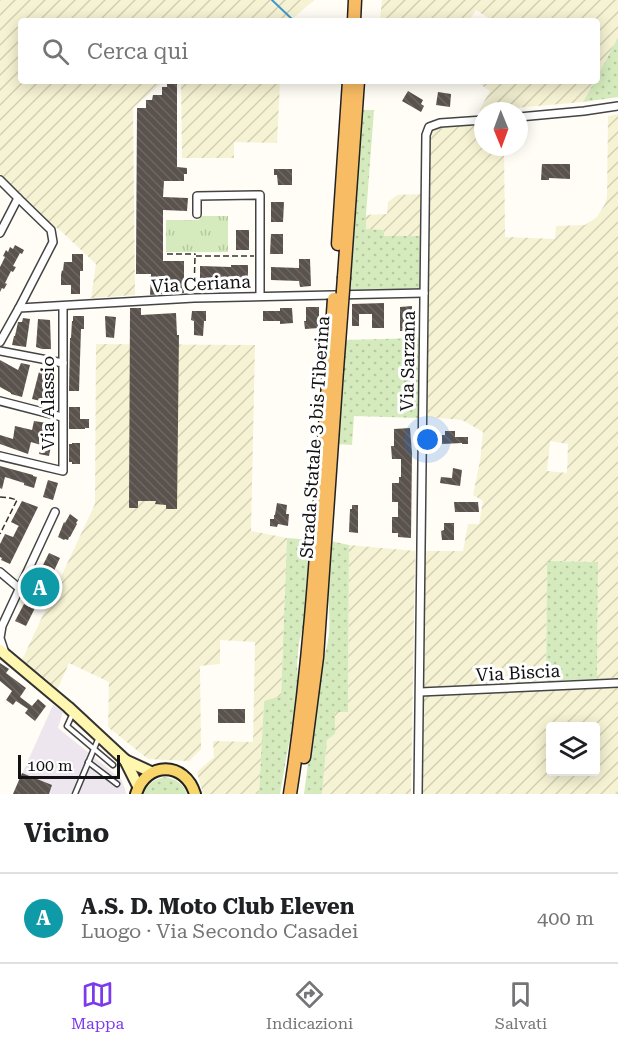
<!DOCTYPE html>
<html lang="it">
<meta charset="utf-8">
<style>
:root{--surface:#fff;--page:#f6f6f6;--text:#202124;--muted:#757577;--line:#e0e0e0;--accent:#7c3aed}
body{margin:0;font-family:"Roboto Serif",serif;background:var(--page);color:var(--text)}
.controls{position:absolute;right:18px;bottom:18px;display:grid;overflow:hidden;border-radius:6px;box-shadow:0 3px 15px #0003}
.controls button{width:54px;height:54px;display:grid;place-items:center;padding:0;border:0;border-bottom:2px solid var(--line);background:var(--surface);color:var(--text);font:30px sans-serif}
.compass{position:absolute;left:474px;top:102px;width:54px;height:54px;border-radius:50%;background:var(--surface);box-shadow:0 3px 15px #0003;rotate:179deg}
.scale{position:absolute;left:18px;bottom:15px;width:102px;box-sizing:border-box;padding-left:6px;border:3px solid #111;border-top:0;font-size:16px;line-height:21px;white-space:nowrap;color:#111;-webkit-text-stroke:4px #fff;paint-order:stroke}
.you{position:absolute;left:428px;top:440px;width:21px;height:21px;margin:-15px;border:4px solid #fff;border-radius:50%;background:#1a73e8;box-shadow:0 0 0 9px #1a73e833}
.badge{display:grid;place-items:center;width:39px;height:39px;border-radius:50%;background:var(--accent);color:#fff;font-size:20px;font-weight:700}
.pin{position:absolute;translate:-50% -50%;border:3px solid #fff;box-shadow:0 2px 6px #0006}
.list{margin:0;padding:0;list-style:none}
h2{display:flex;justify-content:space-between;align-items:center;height:78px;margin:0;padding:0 24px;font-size:26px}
h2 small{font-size:20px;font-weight:400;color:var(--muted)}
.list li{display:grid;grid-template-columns:39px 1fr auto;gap:18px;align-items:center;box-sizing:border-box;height:90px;padding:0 24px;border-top:2px solid var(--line)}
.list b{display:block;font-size:22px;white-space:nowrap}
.list p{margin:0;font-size:20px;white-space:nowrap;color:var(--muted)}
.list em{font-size:20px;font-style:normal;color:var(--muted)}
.icon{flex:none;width:33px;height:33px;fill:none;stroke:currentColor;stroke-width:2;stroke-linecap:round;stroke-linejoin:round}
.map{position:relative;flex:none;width:618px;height:794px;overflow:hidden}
.search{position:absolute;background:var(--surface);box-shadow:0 3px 15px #0003;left:18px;right:18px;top:18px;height:66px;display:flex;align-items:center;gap:15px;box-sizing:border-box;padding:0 21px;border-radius:6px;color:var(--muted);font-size:22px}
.sheet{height:168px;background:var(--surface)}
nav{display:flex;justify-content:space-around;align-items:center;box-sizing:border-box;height:84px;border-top:2px solid var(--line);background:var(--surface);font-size:16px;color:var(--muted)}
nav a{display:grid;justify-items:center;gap:3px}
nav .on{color:var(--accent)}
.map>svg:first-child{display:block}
.industrial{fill:#eee6ef}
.farmland{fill:url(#farmland-furrows);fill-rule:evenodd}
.grass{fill:url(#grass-dots)}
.park{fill:url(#park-tufts)}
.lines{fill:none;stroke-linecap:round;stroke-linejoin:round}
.stream{stroke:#3f96cf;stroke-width:2}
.building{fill:url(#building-back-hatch)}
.service-casing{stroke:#444;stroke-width:7}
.minor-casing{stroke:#444;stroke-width:10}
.secondary-casing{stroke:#333;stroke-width:14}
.primary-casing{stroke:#222;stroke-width:14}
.trunk-casing{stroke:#222;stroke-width:15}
.path{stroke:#333;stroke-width:1.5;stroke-dasharray:6 3;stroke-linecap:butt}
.service{stroke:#fff;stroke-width:4}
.minor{stroke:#fff;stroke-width:7}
.secondary{stroke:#fff6b0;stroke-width:10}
.primary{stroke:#f9d66b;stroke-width:10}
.trunk{stroke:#f7bc64;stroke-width:12}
.trunk-bridge-casing{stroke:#222;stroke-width:15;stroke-linecap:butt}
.trunk-bridge{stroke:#f7bc64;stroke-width:12}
.labels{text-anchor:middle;stroke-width:6;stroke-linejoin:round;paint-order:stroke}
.street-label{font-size:18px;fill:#111;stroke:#fff}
</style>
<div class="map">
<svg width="618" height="794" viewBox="0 0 618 794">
<defs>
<pattern id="farmland-furrows" width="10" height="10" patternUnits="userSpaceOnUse" patternTransform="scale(1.5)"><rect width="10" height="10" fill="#f6f3d4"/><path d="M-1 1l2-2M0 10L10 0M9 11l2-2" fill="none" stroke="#d2cfb5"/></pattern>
<pattern id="grass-dots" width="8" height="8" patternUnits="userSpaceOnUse" patternTransform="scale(1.5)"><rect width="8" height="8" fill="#d5ebbd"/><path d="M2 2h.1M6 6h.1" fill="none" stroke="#b6c8a1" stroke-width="1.8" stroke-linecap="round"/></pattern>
<pattern id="park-tufts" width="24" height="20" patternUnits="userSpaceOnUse" patternTransform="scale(1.5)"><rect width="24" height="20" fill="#d5ebbd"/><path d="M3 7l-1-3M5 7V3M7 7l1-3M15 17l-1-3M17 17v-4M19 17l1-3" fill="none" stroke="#b6c8a1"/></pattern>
<pattern id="building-back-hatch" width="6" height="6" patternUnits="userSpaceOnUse" patternTransform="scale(1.5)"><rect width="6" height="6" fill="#5a524d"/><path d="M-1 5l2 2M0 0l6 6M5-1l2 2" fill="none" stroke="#6d6662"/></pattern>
</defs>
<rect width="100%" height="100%" fill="#fffdf5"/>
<polygon class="industrial" points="53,705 63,712 58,728 121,779 125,789 126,794 13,794"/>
<g class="farmland">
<polygon points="0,0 314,0 290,21 21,21 21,81 164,81 133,108 135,295 91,298 96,264 62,232 42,216 17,194 0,175"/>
<polygon points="382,0 618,0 618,37 597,77 597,21 490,21 490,19 476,10 469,21 380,21"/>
<polygon points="181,81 280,81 277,143 234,142 234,158 182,158"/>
<polygon points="475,81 595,81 583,102 479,111 490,91"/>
<path d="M618,114V678L597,679L598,562L547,561L546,681L424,689L425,551H463L468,524H479L483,501L473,495L480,461L483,432L462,420L428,417L426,287L427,138L430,130L438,125L483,122V147H504L505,237L555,239L556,226L585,225L597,217L605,204L607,197L608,116ZM550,441L568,444L567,473L547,471Z"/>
<polygon points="422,194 422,236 384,236 384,230 366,230 366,215 387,214 388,202 397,195"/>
<polygon points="96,344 255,345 251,531 287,538 281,697 264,701 259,794 203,794 197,772 214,757 213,741 253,742 255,642 220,640 220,664 200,666 201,749 189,761 148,759 108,727 109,682 69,663 57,690 22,660 95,504"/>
<polygon points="349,545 415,551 411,794 322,794 327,740 335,734 335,712 348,711"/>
<path d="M618,687V794H423L422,695ZM550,726H596V772H550Z"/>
</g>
<g class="grass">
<polygon points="618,37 618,97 583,102 595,81 597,81 597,77"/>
<polygon points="361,110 374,110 366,215 366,229 384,230 384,236 422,236 421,288 348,291"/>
<polygon points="422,338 420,418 354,416 352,445 338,444 344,340"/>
<polygon points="287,538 312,540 306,617 299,642 297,664 298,687 293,725 287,753 280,794 259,794 264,701 281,696"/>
<path d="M330,541L349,545L348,712H335V734L327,740L322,794H304L321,663C333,637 329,617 328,589C328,573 329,557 330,541Z"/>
<polygon points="547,561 598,562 597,679 546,681"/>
<path d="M164,777C176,779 183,783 187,794H143C146,784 154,780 164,777Z"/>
</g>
<polygon class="park" points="200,216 228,216 228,252 166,252 166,220 199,220"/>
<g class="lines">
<polyline class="stream" points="272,0 294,21"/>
</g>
<g class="building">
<polygon points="172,81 177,81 177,167 187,168 187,174 184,174 184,181 164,181 163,197 188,198 187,211 163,210 163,261 184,261 184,293 163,292 163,294 150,295 151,274 136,274 137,108 146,108 146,100 152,100 153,95 162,95 162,87 167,87 167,83 172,83"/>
<polygon points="408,91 423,100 421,104 424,106 421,112 402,101"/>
<polygon points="438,92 451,94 450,107 436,105"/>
<polygon points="542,164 570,164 570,179 549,178 549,180 541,180"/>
<polygon points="274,169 292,169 292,185 278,185 277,175 274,175"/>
<polygon points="271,202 284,202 283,222 271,222"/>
<rect x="236" y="230" width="13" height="20"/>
<polygon points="271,234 283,234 283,254 270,254"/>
<polygon points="15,245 24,250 22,254 20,253 13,266 16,267 13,272 11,271 5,283 7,284 4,289 2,288 0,292 0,267 5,257 3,256 6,250 8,252 10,247 13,249"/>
<polygon points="72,254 83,254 83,271 80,271 80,294 71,294 71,285 61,285 61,275 62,270 63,271 64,262 72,262"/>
<polygon points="299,259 310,259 311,286 300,287 299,281 271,280 271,267 299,268"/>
<polygon points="231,265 248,265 248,281 200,280 200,266 231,267"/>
<polygon points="384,303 384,328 372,328 372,314 359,314 359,326 352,326 352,304"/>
<polygon points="412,306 412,331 400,331 400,307"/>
<polygon points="306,307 319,307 319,328 305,329 304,321 306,321"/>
<polygon points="130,308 141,308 141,315 176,313 177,335 179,335 177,509 166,509 166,505 155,504 156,501 138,501 138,508 129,508"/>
<polygon points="280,308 292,308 293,323 280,324 280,321 263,321 263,311 280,311"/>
<polygon points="192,311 206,311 206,321 204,321 203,336 194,335 194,321 191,320"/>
<polygon points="73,316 84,316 84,329 81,329 79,391 69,391 70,338 71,338 72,321 73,321"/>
<polygon points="105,316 116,317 114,338 106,337"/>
<polygon points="23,318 30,319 26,347 12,345 14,336 15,336 18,322 22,322"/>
<polygon points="38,319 50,320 51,349 42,349 36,347"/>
<polygon points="0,360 18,370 21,363 30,365 22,397 11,394 11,393 0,387"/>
<polygon points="40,368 50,370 48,386 53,387 49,403 32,399"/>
<polygon points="69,407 80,407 80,419 89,419 89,428 85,428 85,429 69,429"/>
<polygon points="34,421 47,423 42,444 51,446 49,456 39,454 41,445 31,442 28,454 0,444 0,435 13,439 15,426 32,430"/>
<polygon points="410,428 412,453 411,538 398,537 398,533 392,533 392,517 398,517 398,502 392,502 392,483 399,483 399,477 401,477 401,459 392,459 391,446 394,446 394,429"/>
<polygon points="445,431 455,431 455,437 468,437 468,444 462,444 462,443 442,444 442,435 445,435"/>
<polygon points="72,443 80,443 80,464 72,464 72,462 69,462 69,444 72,444"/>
<polygon points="0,466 33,475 33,476 37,477 34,488 24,485 24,483 5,477 2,489 0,488"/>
<polygon points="453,468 462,470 460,486 440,483 441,477 452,478"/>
<polygon points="48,480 58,483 53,500 43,497"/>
<polygon points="22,501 38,507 10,564 1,560 2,558 0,557 0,544 5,534 13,537 18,527 19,526 11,522"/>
<polygon points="454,502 478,502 479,512 455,512"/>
<polygon points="277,503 287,505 286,514 289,514 288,526 278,524 277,527 270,526 270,519 274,519 274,515 275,515"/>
<polygon points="352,505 358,505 358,533 349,532 350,509 352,509"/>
<polygon points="70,514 78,520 76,523 77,524 70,537 69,537 68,540 65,539 64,540 58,537 64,522 65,523"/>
<polygon points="444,523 454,523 454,540 442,540 441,531 444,530"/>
<polygon points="49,553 60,558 52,575 41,569"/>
<polygon points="37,578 47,584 26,626 15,621 24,604 29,607 35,598 28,595"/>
<polygon points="0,663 9,669 6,673 26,688 20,697 32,706 38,699 46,706 35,721 25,713 28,709 16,701 13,705 6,700 12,691 0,681"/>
<rect x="218" y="709" width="27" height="14"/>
<polygon points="22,773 52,785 49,794 13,794"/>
</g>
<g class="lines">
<g class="service-casing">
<g id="service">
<polyline points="73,713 67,726 113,765"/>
<polyline points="88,762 117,784"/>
<polyline points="75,794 99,737"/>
</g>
</g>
<g class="minor-casing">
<g id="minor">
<polyline points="519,117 584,111 618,106"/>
<polyline points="0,180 18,198 0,233"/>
<polyline points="18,198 51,230 53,242 19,308"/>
<polyline points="197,214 197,196 260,195 260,296"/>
<polyline points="0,342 19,308 194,298 424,293"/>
<polyline points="0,351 63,363"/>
<polyline points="0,401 62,417"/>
<polyline points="0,456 63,471 63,306"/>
<polyline points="0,572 19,588"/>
<polyline points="5,653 0,638 2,626 55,512"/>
<polyline points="420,692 618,683"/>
<polyline points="418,794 426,135 429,127 440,123 483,120"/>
</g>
</g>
<g class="secondary-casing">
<g id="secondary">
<polyline points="0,650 68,707 125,760 151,772"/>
<polyline points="125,760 138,786"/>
</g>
</g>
<g class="primary-casing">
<path id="primary" d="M136,794C146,761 185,761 195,794"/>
</g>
<g class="trunk-casing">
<g id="trunk">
<polyline points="354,21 355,0"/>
<polyline points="338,244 349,81"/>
<polyline points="344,277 358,81"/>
<polyline points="304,757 317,657 337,370"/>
<path d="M290,794C312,653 319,511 329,369"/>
</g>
</g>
<g class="path">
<polyline points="167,254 195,254 195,255"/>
<polyline points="194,291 195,256 254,256"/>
<polyline points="0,497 10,498 17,500 0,534"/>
</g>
<use href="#service" class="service"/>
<use href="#minor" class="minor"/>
<use href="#secondary" class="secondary"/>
<use href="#primary" class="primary"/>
<use href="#trunk" class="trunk"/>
<g class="trunk-bridge-casing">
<g id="trunk-bridge">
<polyline points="329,369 334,299"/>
<polyline points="337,370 344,277"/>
</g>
</g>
<use href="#trunk-bridge" class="trunk-bridge"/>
</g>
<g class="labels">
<g class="street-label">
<text transform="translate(201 284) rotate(-3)" y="6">Via Ceriana</text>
<text transform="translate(408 361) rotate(-89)" y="6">Via Sarzana</text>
<text transform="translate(48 403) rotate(-90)" y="6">Via Alassio</text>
<text transform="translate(315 437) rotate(-86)" y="6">Strada Statale 3 bis Tiberina</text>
<text transform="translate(518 673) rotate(-3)" y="6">Via Biscia</text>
</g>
</g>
</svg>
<div class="controls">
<button><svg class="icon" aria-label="layers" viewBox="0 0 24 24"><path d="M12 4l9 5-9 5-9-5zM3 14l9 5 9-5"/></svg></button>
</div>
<svg class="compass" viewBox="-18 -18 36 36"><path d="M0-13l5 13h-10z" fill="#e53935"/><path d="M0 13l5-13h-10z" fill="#757577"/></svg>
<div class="scale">100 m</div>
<div class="you"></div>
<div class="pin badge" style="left:40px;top:587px;background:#0f9aa8">A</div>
<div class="search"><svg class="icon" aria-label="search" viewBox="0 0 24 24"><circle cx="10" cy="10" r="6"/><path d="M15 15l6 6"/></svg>Cerca qui</div>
</div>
<section class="sheet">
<h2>Vicino<small></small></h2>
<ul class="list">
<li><span class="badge" style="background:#0f9aa8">A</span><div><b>A.S. D. Moto Club Eleven</b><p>Luogo · Via Secondo Casadei</p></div><em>400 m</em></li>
</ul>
</section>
<nav>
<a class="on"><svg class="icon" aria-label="map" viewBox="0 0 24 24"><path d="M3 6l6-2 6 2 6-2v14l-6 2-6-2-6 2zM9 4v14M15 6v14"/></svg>Mappa</a>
<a><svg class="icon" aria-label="directions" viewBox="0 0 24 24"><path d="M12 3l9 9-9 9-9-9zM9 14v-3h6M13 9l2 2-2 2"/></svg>Indicazioni</a>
<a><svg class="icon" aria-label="saved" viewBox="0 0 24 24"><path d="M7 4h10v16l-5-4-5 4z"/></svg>Salvati</a>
</nav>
